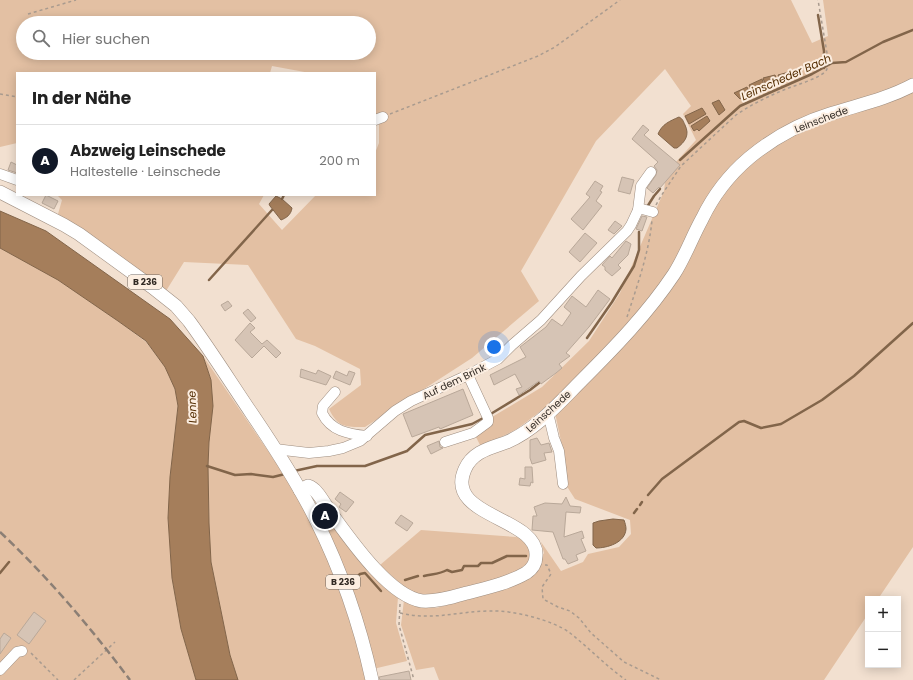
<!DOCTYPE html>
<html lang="de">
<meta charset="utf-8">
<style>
:root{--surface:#fff;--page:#f6f6f6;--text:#222;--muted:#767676;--line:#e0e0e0;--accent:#111827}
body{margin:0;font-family:Poppins,sans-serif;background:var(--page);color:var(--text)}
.controls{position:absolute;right:12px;bottom:12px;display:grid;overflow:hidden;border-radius:0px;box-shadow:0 2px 10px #0003}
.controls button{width:36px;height:36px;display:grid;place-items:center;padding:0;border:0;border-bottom:1px solid var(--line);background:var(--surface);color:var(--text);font:20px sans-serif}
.you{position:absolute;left:494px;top:347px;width:14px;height:14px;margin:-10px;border:3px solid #fff;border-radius:50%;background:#1a73e8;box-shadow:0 0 0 6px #1a73e833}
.badge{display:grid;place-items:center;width:26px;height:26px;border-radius:50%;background:var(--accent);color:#fff;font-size:13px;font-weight:700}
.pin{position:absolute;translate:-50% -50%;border:2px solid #fff;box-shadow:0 1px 4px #0006}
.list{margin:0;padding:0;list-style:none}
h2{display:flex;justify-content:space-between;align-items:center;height:52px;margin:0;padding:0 16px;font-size:17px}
h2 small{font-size:13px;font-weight:400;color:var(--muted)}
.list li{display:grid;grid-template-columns:26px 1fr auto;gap:12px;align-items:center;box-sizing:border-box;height:72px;padding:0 16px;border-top:1px solid var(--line)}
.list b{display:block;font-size:15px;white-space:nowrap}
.list p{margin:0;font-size:13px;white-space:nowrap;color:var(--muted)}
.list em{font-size:13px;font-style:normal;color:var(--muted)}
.icon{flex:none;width:22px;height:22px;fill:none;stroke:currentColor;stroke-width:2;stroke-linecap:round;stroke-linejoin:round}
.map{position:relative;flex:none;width:913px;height:680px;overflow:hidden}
.search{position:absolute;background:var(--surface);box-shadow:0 2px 10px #0003;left:16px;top:16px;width:360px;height:44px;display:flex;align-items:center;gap:10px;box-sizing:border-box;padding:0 14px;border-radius:22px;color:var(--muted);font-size:15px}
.panel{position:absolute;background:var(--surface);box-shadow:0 2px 10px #0003;left:16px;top:72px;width:360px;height:124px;border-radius:0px}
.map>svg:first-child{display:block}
.green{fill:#e3c0a3;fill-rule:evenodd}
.water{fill:#a57e5b;stroke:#82654a}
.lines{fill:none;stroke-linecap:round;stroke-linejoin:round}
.stream{stroke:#82654a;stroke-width:2.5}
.building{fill:#d6c4b5;stroke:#b9a899}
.minor-casing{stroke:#9f8e80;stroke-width:11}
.major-casing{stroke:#9f8e80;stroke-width:14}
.path{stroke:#a99b8f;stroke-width:1.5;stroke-dasharray:3 3;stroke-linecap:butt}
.minor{stroke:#fff;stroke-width:10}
.major{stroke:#fff;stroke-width:13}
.rail{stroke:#8c7f75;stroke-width:2.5;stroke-dasharray:8 4;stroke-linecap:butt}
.labels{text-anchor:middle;stroke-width:4;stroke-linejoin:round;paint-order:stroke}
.shield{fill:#fceee1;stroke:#6e655d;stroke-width:1}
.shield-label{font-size:9px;font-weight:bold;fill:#312a24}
.street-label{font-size:10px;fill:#312a24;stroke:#fceee1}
.water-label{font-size:11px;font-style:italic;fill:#532c00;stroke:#fceee1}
</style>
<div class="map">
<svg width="913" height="680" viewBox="0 0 913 680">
<rect width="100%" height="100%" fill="#f2e0d0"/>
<g class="green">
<path d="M0,0H791L812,43L828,36L823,0H913V547L878,599H868V614L824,680H439L434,667L416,670L401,625L404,600L418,605L436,608L469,599L534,570L544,553L541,542L561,571L583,562L588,554L619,547L631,534L630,520L575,499L566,485L563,471L561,441L555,413L636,323L550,404L517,429L481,447L472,429L542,387L589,341L620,293L664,191L666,173L696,140L683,114L691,106L665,69L596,141L521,271L539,301L472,358L365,427C346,427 338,428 329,409L361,385L360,369L315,346L296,339L248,265L184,262L166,291L58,214L62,200L57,195H264L259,204L282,230L316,195H375V153L379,143V124L375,119V73H310L272,66L270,73H17V143L0,147ZM23,23H369V53H23Z"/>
<polygon points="0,248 58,280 118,321 146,342 165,367 175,389 178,406 170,477 168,518 172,578 181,629 196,680 0,680"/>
<polygon points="203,356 292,486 328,557 364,663 368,680 238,680 230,655 211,562 209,523 208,466 211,380"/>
<polygon points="318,502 398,597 396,623 407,661 373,669 315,505"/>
<polygon points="421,530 516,537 529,540 534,549 527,564 506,579 470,588 426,596 407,590 380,565"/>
</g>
<g class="water">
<polygon points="789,72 792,74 792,77 780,81 778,75"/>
<polygon points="775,75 778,82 766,87 763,78"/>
<polygon points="762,79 765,88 753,93 749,85"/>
<polygon points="747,87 750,94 740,99 734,93"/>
<polygon points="719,100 725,110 719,115 712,103"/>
<polygon points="702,108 706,114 689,124 685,116"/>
<polygon points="707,116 710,121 699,131 697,129 694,131 691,126"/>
<path d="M679,117C683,119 683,121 685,125C690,135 685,142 677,148H674L658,134C662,124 670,121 679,117Z"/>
<path d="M276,196L282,199L292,208C291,215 286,218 281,220L270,206L269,204Z"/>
<polygon points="0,211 46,231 101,270 170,319 203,356 211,380 213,406 209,442 208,466 209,523 211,562 230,655 238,680 196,680 181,629 172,578 168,518 170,477 178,406 175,389 165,367 146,341 118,321 58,280 0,248"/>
<path d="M613,519L624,520C625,523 626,526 626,529C625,543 607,548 596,548L593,545V523L599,521Z"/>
</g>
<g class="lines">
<g class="stream">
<polyline points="818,15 824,51 824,68"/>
<polyline points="680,160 740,106 812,74 832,63 846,62 883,42 913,30"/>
<polyline points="282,199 284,195"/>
<polyline points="647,207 654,196 660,189"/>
<polyline points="209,280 272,210"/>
<polyline points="587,338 612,302 634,266 639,250 639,232"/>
<polyline points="489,415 530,390 539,383"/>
<polyline points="207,466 235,475 251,474 273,477 285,474"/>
<polyline points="294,471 317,466 365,466 407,451 425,435 472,424 485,417"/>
<polyline points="648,495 662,479 739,422 744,421 761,428 781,424 822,400 854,376 913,323"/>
<polyline points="640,505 642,502"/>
<polyline points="634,513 637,509"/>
<polyline points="0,573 9,562"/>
<path d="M424,576C432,574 440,574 447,570L452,572L462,570L464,566H478L481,563H492L507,556H526"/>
<polyline points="354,580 360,574 365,573 381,591"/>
<polyline points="405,580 418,576"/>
</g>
</g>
<g class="building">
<polygon points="643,125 649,130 644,135 680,165 660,188 659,187 653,193 647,188 656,175 657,170 654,166 658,162 632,139"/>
<polygon points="11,162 17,165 17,173 8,170"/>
<polygon points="622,177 634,180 630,194 618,191"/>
<polygon points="595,181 603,186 600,191 602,192 596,201 602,206 583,230 571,219 590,197 586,194"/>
<polygon points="46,195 58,201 54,209 42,203"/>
<polygon points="642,216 647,217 642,231 636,229"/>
<polygon points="615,221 622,226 614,234 608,230"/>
<polygon points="585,233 597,243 580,262 569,252"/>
<polygon points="626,241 631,244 628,255 618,265 621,268 612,276 605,270 605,267 602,265 610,256 612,258"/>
<polygon points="598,290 610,299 589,327 566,353 570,356 559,364 562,368 556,373 541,384 539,381 519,395 516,389 522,387 515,374 494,385 490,375 526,357 520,347 546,327 552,319 562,326 571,313 564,307 572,296 586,307"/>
<polygon points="228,301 232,306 225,311 221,305"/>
<polygon points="248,309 256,318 251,322 243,313"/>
<polygon points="250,323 255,328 250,332 262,344 267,340 281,353 276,358 264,346 252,358 235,340"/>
<polygon points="301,369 316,374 318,370 331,376 326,385 300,377"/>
<polygon points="336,371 347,376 349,371 355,373 350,385 333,378"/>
<polygon points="463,389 473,415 440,429 439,427 412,437 403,414"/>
<polygon points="537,438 541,445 549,443 552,452 544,453 546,460 532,464 530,458 530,440"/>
<polygon points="439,441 440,447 443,448 431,454 427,446"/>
<polygon points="525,467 532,467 533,483 531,482 530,486 519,485 520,478 525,479"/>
<polygon points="340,492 354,502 346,512 339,507 341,504 335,499"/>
<polygon points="566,497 570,506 581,507 580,513 566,512 564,537 582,531 584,538 581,539 586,551 576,555 578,560 568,564 565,559 563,559 553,532 532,530 533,516 537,516 534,507 545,503 562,504"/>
<polygon points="401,515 413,523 407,531 395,523"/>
<polygon points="34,612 46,621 29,644 17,635"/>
<polygon points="4,633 11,638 0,654 0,639"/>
<polygon points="409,671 411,680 380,680 379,677"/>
</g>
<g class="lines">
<g class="minor-casing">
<g id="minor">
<polyline points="375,120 383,117"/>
<polyline points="0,174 17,180"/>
<polyline points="638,210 641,186 651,172"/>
<path d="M335,392L323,406L322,413C331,431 348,434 367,436"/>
<polyline points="548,413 554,438 559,451 563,484"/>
<polyline points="445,442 473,433 488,422 488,418 468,375"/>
<polyline points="275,449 309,453 329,451 343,448 360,441 395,411 411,401 468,375 498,359 512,345 541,320 581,276 627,231 631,225 638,210 642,209 653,212"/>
<polyline points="0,670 17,652 22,651"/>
</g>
</g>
<g class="major-casing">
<g id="major">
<path d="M0,192L64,225L79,234L152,287L176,306L189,321C211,351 231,383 252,414C275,448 298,483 316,520C341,570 360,625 372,680"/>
<path d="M300,490L308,486C318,489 324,504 331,513C350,539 389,596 422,601C437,602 453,597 467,593C486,588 509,583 526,573C532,569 536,563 536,556C539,517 443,517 465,469C473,451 491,448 507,442C537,429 560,402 582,380C615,347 648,313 674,274C685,257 692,237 702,219C713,196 729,175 749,158C773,138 801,123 830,114C858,105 887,99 913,85"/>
</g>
</g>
<g class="path">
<polyline points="28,14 76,0"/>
<polyline points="0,94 17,97"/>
<polyline points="390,114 538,56 555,47 620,0"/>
<path d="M656,205L661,196L681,166L736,115C752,104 769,96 786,89C796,85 818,79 826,71C828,68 828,63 828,59L818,0"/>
<path d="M627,317C637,286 649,253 652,220"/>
<polyline points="545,565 547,565 551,574 542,587 543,599 558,607 570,611 579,618 591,633 624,662 661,680"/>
<polyline points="400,604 399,625 414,680"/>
<path d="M400,613C434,621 458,611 491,611C512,610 553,620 570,633C589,648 606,666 626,680"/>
<polyline points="31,653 58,680"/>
<polyline points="74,680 115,642"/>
</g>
<use href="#minor" class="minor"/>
<use href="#major" class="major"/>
<path class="rail" d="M0,532C48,577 91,628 130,680"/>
</g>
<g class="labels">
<g class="shield">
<rect x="128" y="275" width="34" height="14" rx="3"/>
<rect x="326" y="575" width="34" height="14" rx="3"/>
</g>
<g class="shield-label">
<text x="145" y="285">B 236</text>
<text x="343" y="585">B 236</text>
</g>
<g class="street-label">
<text transform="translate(821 119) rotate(-21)" y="4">Leinschede</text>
<text transform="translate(454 381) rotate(-26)" y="4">Auf dem Brink</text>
<text transform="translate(548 411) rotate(-42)" y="4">Leinschede</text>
</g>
<g class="water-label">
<text transform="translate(786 77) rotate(-24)" y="4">Leinscheder Bach</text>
<text transform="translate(192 407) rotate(-92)" y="4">Lenne</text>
</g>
</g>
</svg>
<div class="controls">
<button>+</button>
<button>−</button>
</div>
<div class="you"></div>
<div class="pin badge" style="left:325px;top:516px">A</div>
<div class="search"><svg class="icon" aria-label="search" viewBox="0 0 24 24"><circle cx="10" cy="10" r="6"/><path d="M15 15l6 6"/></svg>Hier suchen</div>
<section class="panel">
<h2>In der Nähe<small></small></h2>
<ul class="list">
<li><span class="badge">A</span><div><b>Abzweig Leinschede</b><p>Haltestelle · Leinschede</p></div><em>200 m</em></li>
</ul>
</section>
</div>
